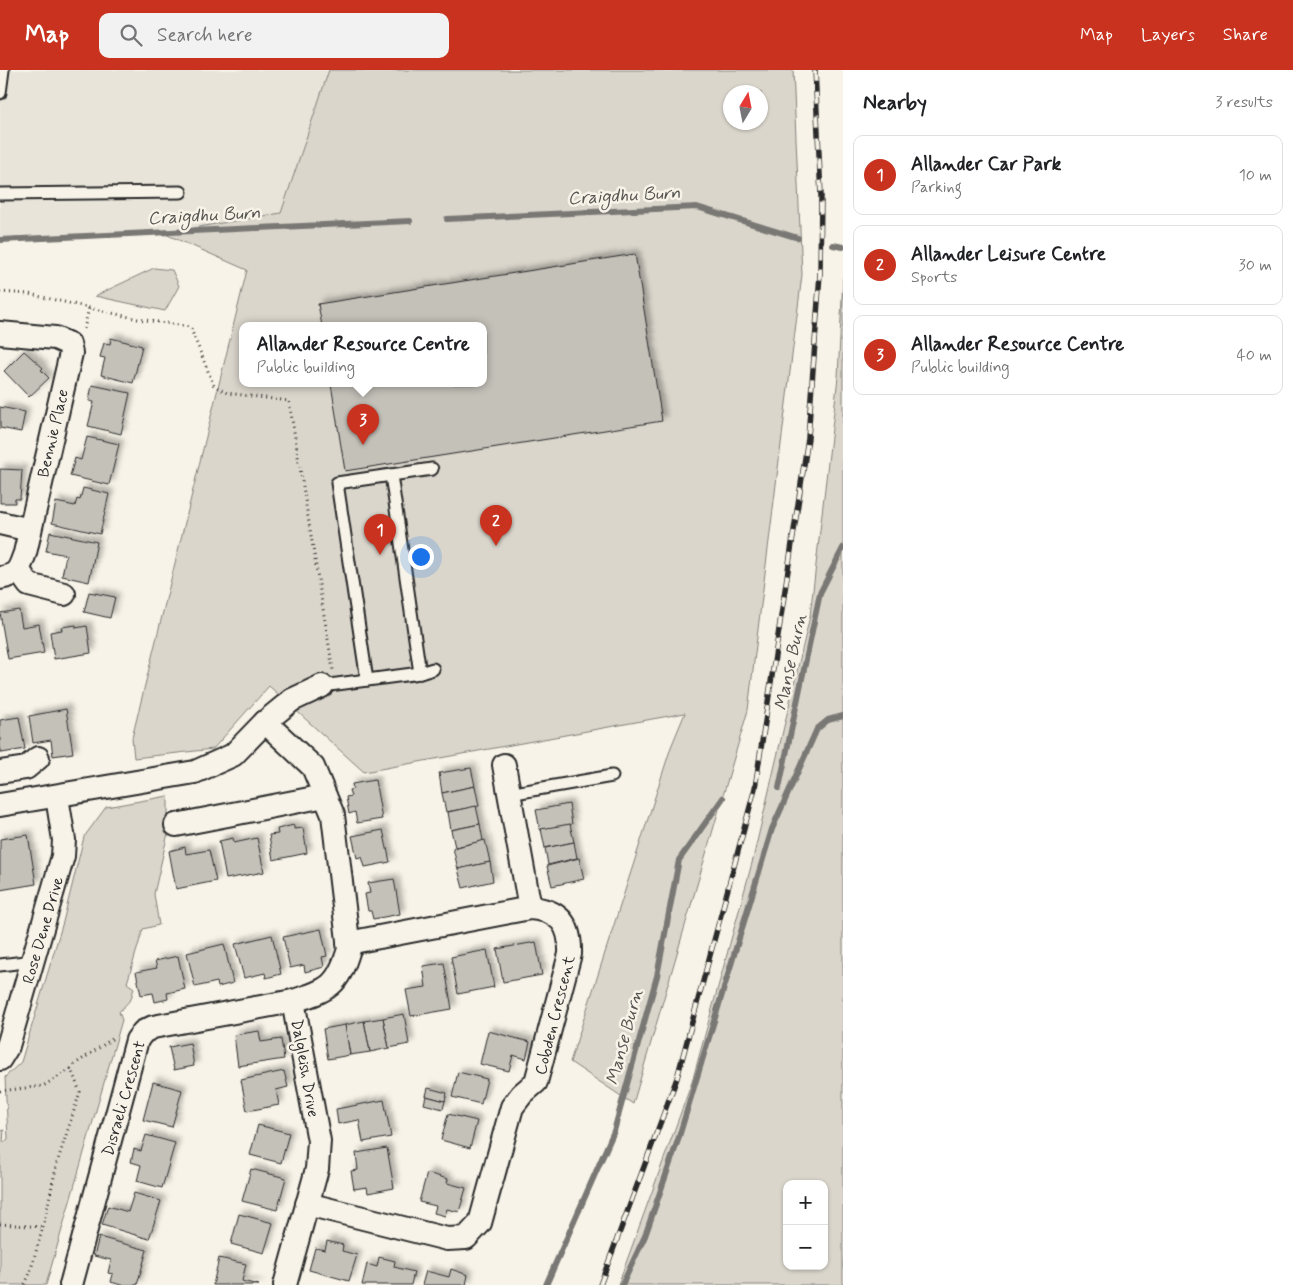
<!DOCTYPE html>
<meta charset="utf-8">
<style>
:root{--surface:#fff;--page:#f2f2f2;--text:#202124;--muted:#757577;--line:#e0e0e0;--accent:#c8321e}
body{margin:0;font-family:Mynerve,sans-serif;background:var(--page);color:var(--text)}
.controls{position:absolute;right:15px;bottom:15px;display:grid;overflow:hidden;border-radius:10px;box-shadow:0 1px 4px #0004}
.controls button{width:45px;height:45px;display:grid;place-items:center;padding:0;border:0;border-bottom:1px solid var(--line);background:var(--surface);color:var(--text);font:25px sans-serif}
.compass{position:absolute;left:723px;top:15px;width:45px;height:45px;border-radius:50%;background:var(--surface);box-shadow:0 1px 4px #0004;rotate:10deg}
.you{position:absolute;left:420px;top:486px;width:18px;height:18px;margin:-12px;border:4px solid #fff;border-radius:50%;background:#1a73e8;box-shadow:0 0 0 8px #1a73e833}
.badge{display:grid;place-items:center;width:32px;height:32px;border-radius:50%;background:var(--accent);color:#fff;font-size:16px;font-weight:700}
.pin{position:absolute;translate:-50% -41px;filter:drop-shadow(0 1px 2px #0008)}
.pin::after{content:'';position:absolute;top:26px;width:18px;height:15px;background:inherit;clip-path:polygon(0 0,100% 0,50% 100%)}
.popup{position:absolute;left:239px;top:252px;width:248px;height:65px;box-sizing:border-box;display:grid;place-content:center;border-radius:10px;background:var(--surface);filter:drop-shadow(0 1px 4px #0005);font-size:16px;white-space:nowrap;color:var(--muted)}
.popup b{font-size:19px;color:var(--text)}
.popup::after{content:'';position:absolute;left:50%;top:100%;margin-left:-10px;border:10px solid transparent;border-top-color:var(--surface)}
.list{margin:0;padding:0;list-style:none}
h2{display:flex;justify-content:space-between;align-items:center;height:65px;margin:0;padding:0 20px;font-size:21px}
h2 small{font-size:16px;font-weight:400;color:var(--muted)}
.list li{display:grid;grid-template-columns:32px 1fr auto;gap:15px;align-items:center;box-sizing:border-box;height:80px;margin:0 10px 10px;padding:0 10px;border:1px solid var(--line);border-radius:10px}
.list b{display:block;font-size:19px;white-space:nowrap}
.list p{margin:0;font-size:16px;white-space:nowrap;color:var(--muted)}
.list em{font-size:16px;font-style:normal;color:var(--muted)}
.icon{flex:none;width:28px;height:28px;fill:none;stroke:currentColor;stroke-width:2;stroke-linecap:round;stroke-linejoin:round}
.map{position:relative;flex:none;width:843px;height:1215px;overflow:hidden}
header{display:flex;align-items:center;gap:30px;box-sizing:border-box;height:70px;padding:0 25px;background:var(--accent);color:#fff}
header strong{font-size:24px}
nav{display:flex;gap:28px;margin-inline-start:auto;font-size:18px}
.search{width:350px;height:45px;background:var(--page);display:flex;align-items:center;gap:12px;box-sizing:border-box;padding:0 18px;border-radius:10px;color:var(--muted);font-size:19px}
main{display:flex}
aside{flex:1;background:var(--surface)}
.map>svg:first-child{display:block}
.built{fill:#e8e4da}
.green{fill:#dad6cc;stroke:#82807c;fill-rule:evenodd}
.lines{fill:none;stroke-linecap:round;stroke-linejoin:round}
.stream{stroke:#7a7874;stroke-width:6}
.building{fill:#c4c1b9;stroke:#2b2b2b;filter:url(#shadow)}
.lane-casing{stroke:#2b2b2b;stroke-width:15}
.street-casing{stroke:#2b2b2b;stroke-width:26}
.path{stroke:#2b2b2b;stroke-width:3;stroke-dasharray:1 4;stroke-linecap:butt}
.lane{stroke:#f7f3e8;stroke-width:11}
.street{stroke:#f7f3e8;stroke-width:22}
.rail-casing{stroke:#2b2b2b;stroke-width:5.5}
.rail{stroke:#f7f3e8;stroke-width:4;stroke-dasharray:11;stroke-linecap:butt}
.labels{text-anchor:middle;stroke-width:5;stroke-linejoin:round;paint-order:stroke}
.street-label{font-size:16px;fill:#2b2b2b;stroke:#f7f3e8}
.water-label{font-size:18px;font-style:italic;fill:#53524f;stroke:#f7f3e8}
</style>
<header>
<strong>Map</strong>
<div class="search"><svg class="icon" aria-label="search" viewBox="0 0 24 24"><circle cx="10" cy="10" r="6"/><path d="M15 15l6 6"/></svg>Search here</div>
<nav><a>Map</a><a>Layers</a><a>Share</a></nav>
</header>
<main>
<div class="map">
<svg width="843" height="1215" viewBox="0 0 843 1215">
<defs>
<filter id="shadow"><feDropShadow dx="4.5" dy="-4.5" stdDeviation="2.5" flood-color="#0004"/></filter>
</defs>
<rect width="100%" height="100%" fill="#f7f3e8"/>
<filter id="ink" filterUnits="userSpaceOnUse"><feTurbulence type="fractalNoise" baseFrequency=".02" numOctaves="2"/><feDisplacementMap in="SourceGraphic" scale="10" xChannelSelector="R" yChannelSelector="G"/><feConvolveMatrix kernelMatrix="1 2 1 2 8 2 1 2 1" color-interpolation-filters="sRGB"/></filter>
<g filter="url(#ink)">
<polygon class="built" points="0,0 329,0 281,143 163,163 0,169"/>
<g class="green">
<path d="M329,0H793L802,205L748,640L633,1034L570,992L671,677L685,643L364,702L269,616L213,679L134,688L132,668L247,200L163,163L281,143ZM731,22H761V52H731ZM243,256H483V314H243Z"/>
<polygon points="154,198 172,200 179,216 165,241 95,226"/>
<path d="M843,208V1215H618L692,1012L752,793L810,546L838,307ZM787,1114H824V1196H787Z"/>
<polygon points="168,726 168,763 154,824 159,855 143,859 127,913 134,918 131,929 119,942 122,950 46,1215 0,1215 0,1061 4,1060 3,1073 8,1069 5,1007 21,992 63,852 84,767 106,737"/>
</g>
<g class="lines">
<g class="stream">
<polyline points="447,149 697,137 798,168"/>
<polyline points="0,170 410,151"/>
<polyline points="833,175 843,177"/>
<polyline points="779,718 820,523 843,478"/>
<polyline points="546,1215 614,1061 657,906 679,790 723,728"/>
<polyline points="622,1215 645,1166 678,1070 772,759 817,659 828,650 843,646"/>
</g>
</g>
<g class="building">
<polygon points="635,184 662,351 345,401 331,314 483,314 483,256 322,256 318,234"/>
<polygon points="111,268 142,276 133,313 101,305 105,288 100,287 104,273 110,274"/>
<polygon points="24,281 43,298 41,300 49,308 29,327 4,301"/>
<polygon points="92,315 130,323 121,364 88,356 94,332 89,331"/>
<polygon points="0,337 25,342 21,362 0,358"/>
<polygon points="87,367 119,374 109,415 70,406 75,388 81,390"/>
<polygon points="0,399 22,400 20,429 15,429 15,433 0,433"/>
<polygon points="83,418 109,424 100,464 52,453 56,432 75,436 77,429 80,430"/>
<polygon points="50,462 97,472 89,512 62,506 66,485 46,481"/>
<polygon points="89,522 115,527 110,548 84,542"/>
<polygon points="19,540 22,557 39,554 44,583 8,589 0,543"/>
<polygon points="76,555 76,558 87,556 91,583 54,589 50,562 62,560 61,557"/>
<polygon points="66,639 73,683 53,686 51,670 33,673 29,646"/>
<polygon points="19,647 25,679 2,683 0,677 0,650"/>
<polygon points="471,698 475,716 442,723 439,703"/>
<polygon points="375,710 382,749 357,753 355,742 349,744 346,727 351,726 349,720 353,719 352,714"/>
<polygon points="475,716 479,736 446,742 442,723"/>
<polygon points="569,734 572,754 540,760 536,740"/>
<polygon points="476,736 480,754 451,760 448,742"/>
<polygon points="480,754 483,771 455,777 451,760"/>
<polygon points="570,754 574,772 545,778 541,759"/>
<polygon points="294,755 294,759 303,758 307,783 273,790 269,765 278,764 277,759"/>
<polygon points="383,760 390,792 365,797 362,787 357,788 352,766"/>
<polygon points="28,765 36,814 0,820 0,769"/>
<polygon points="233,768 234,773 257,768 264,802 226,809 219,771"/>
<polygon points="485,770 490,792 458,799 453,778"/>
<polygon points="574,772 577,788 548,795 545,778"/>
<polygon points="185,777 186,784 209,780 216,811 176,819 169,781"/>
<polygon points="579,788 584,809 552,816 547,796"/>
<polygon points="490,792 493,811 463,818 458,799"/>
<polygon points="394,809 400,844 373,849 371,841 368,841 365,824 370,823 368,813"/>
<polygon points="321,859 327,886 322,887 324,897 305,902 304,895 290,898 283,867"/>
<polygon points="272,865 281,904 266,908 265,903 244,908 235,874"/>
<polygon points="536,872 542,905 503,912 497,879"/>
<polygon points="224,874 233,913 218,917 217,912 195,917 187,883"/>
<polygon points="487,880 494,917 458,924 451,887"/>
<polygon points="178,886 185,919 167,923 168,929 155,932 153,923 141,925 136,902 157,898 155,891"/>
<polygon points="444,893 452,939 411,946 406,920 426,917 423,896"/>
<polygon points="404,944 409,974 389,978 383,948"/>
<polygon points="383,948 389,978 370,982 364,951"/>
<polygon points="364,951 370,982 350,985 345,955"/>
<polygon points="345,955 350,985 328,989 323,959"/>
<polygon points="259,961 261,972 281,969 284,989 238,996 234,965"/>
<polygon points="488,961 530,972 526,989 513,985 509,1001 480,994"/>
<polygon points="190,973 194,996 174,1000 169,977"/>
<polygon points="284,1001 288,1017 276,1020 279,1035 247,1041 241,1010"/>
<polygon points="458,1002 487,1009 481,1034 452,1027"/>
<polygon points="153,1012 182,1020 172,1057 143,1050"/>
<polygon points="428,1018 447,1023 445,1031 426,1026"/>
<polygon points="426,1026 445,1031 443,1039 424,1034"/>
<polygon points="384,1030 391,1067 363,1072 359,1050 338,1054 336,1039"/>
<polygon points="448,1044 477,1051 470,1078 441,1070"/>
<polygon points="258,1055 289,1063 281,1093 250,1085"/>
<polygon points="146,1065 175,1073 162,1118 137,1111 141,1095 131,1092 134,1079 141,1081"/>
<polygon points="387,1078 394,1118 368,1123 367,1117 354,1119 351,1101 358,1100 356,1083"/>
<polygon points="251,1099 286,1108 277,1140 242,1131"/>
<polygon points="427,1103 448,1109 447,1113 466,1118 459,1142 447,1139 445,1146 434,1143 436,1136 419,1132"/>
<polygon points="134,1123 161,1131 149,1169 102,1155 108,1136 128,1142"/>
<polygon points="239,1144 273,1153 264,1183 231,1174"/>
<polygon points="99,1167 147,1180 137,1215 121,1215 111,1212 113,1204 108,1203 111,1190 94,1186"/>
<polygon points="327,1171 343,1175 342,1181 357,1185 349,1211 309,1200 315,1178 325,1180"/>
<polygon points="379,1187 395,1191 394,1197 414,1202 411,1215 362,1215 367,1194 377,1197"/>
<polygon points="219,1188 246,1194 242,1211 259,1215 213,1215"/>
<polygon points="451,1199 468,1205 466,1215 422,1215 426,1201 449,1207"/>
</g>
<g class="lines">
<g class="lane-casing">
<g id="lane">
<polyline points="0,23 3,0"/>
<polyline points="0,124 181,122"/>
<polyline points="391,405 420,603"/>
<polyline points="367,610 337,413 432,399"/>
<polyline points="322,616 420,603 433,599"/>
<polyline points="509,724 612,706"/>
<polyline points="0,895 33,891"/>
</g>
</g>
<g class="street-casing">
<g id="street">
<path d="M0,263L55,268L69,274L71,283L25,483C19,499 19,505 0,508"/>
<polyline points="0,453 30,460"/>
<polyline points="19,501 29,515 64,524"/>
<path d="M265,652L313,697L333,745L349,879C338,916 329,920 293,931L319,1071L317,1099L285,1215"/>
<polyline points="504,695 530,838"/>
<polyline points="0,702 26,698 38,688"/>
<polyline points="0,735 195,702 233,685 265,652 292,630 322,616"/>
<polyline points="176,755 325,726"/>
<polyline points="0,989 8,976 63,786 64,770 57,727"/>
<path d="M307,1134L447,1169L466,1168L480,1153L512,1037L522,1024L536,1012L570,884C571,855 560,840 530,838L348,873"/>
<polyline points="71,1215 137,970 143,962 153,957 293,931"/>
</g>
</g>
<g class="path">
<polyline points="0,222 29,224 138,249 186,256 191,259 214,316 227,323 289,331 333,600"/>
<polyline points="84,259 89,238"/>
<polyline points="71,999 75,994 115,967"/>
<polyline points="0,1021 43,1016 71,999 80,1022 57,1093 43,1157 29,1206 24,1215"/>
<polyline points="0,1154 43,1157"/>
</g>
<use href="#lane" class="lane"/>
<use href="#street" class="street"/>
<g class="rail-casing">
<polyline id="rail" points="600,1215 677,1008 755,718 808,368 820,204 821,126 815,0"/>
</g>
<use href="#rail" class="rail"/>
</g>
</g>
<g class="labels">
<g class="street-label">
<text transform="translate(52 363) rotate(-77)" y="6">Bennie Place</text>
<text transform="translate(42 860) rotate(-74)" y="6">Rose Dene Drive</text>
<text transform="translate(554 945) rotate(-76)" y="6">Cobden Crescent</text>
<text transform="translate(306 998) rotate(80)" y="6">Dalgleish Drive</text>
<text transform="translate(123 1028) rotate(-74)" y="6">Disraeli Crescent</text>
</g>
<g class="water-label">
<text transform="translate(624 125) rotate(-3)" y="6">Craigdhu Burn</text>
<text transform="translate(204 145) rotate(-3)" y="6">Craigdhu Burn</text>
<text transform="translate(790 592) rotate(-78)" y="6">Manse Burn</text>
<text transform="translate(624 967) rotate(-75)" y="6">Manse Burn</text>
</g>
</g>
</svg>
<div class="controls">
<button>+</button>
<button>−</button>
</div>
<svg class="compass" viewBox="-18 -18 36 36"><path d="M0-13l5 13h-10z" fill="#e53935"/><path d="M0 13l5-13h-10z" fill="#757577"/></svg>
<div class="you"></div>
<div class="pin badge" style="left:380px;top:485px">1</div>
<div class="pin badge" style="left:496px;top:476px">2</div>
<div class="pin badge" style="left:363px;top:375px">3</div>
<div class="popup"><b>Allander Resource Centre</b>Public building</div>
</div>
<aside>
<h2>Nearby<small>3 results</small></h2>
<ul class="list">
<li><span class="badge">1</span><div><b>Allander Car Park</b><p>Parking</p></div><em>10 m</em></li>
<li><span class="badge">2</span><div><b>Allander Leisure Centre</b><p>Sports</p></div><em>30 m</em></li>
<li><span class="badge">3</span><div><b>Allander Resource Centre</b><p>Public building</p></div><em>40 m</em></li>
</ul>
</aside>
</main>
